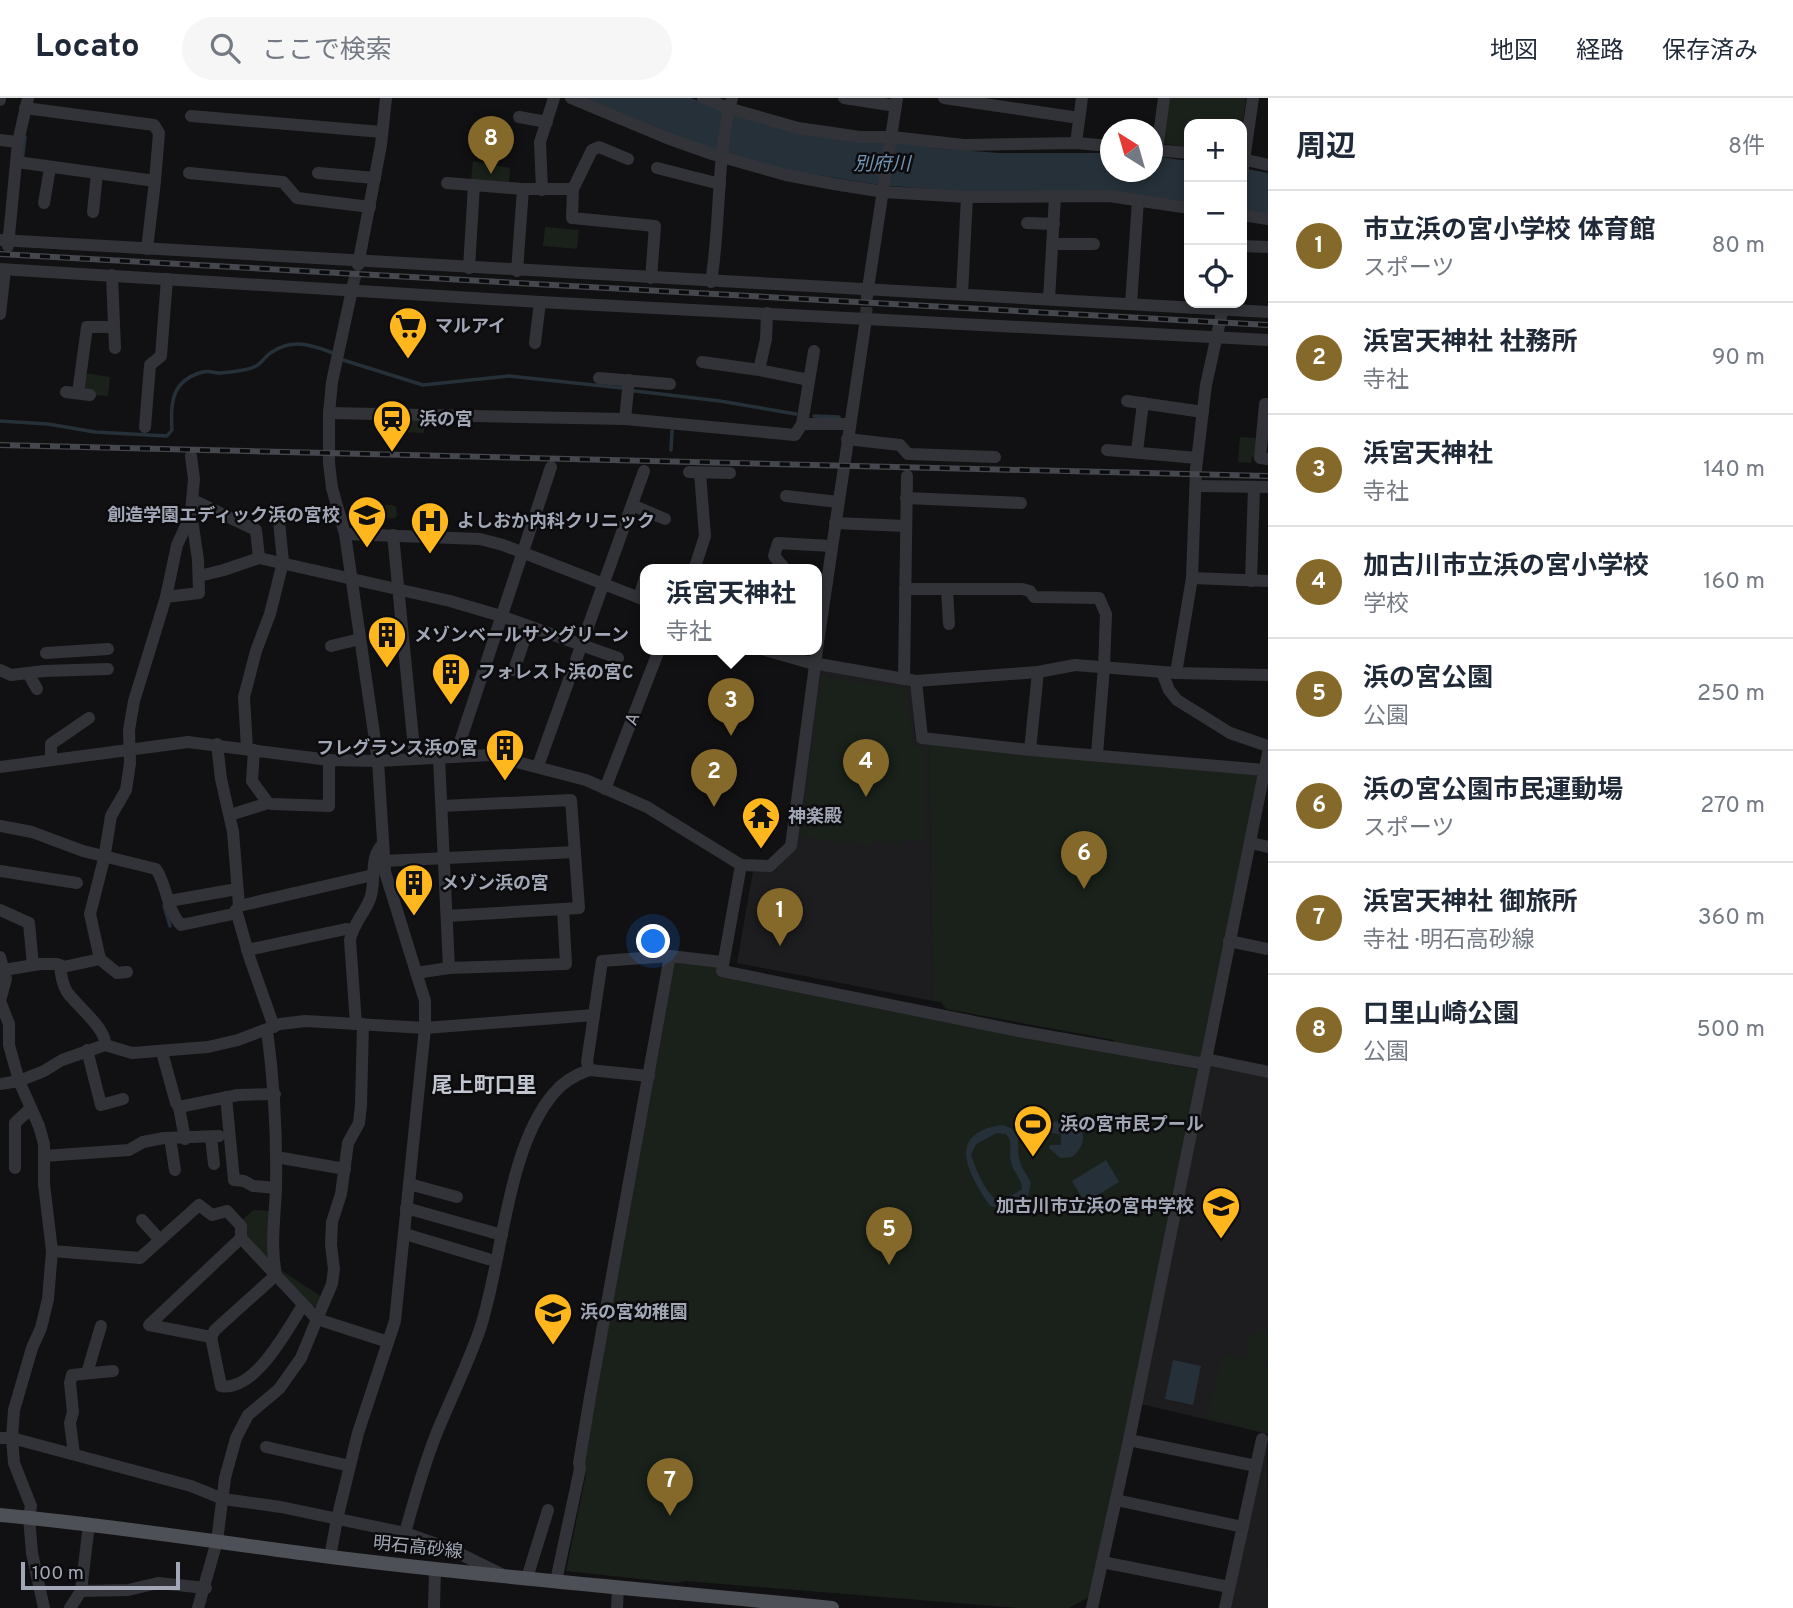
<!DOCTYPE html>
<html lang="ja">
<meta charset="utf-8">
<style>
:root{--surface:#fff;--page:#f6f6f7;--text:#1f2937;--muted:#747a83;--line:#e0e1e3;--accent:#84692b}
body{margin:0;font-family:Overpass,"Noto Sans JP",sans-serif;background:var(--page);color:var(--text)}
.controls{position:absolute;right:21px;top:21px;display:grid;overflow:hidden;border-radius:14px;box-shadow:0 4px 10px #0003}
.controls button{width:63px;height:63px;display:grid;place-items:center;padding:0;border:0;border-bottom:2px solid var(--line);background:var(--surface);color:var(--text);font:35px sans-serif}
.compass{position:absolute;left:1100px;top:21px;width:63px;height:63px;border-radius:50%;background:var(--surface);box-shadow:0 4px 10px #0003;rotate:323deg}
.scale{position:absolute;left:21px;bottom:18px;width:159px;box-sizing:border-box;padding-left:7px;border:4px solid #a1a7b5;border-top:0;font-size:19px;line-height:24px;white-space:nowrap;color:#a1a7b5;-webkit-text-stroke:5px #0c0c0e;paint-order:stroke}
.you{position:absolute;left:654px;top:844px;width:24px;height:24px;margin:-18px;border:5px solid #fff;border-radius:50%;background:#1a73e8;box-shadow:0 0 0 10px #1a73e833}
.badge{display:grid;place-items:center;width:46px;height:46px;border-radius:50%;background:var(--accent);color:#fff;font-size:23px;font-weight:700}
.pin{position:absolute;translate:-50% -58px;filter:drop-shadow(0 2px 4px #0008)}
.pin::after{content:'';position:absolute;top:37px;width:24px;height:21px;background:inherit;clip-path:polygon(0 0,100% 0,50% 100%)}
.popup{position:absolute;left:640px;top:466px;width:182px;height:91px;box-sizing:border-box;display:grid;place-content:center;border-radius:14px;background:var(--surface);filter:drop-shadow(0 2px 5px #0005);font-size:23px;white-space:nowrap;color:var(--muted)}
.popup b{font-size:26px;color:var(--text)}
.popup::after{content:'';position:absolute;left:50%;top:100%;margin-left:-14px;border:14px solid transparent;border-top-color:var(--surface)}
.list{margin:0;padding:0;list-style:none}
h2{display:flex;justify-content:space-between;align-items:center;height:91px;margin:0;padding:0 28px;font-size:30px}
h2 small{font-size:23px;font-weight:400;color:var(--muted)}
.list li{display:grid;grid-template-columns:46px 1fr auto;gap:21px;align-items:center;box-sizing:border-box;height:112px;padding:0 28px;border-top:2px solid var(--line)}
.list b{display:block;font-size:26px;white-space:nowrap}
.list p{margin:0;font-size:23px;white-space:nowrap;color:var(--muted)}
.list em{font-size:23px;font-style:normal;color:var(--muted)}
.icon{flex:none;width:38px;height:38px;fill:none;stroke:currentColor;stroke-width:2;stroke-linecap:round;stroke-linejoin:round}
.map{position:relative;flex:none;width:1268px;height:1510px;overflow:hidden}
header{display:flex;align-items:center;gap:42px;box-sizing:border-box;height:98px;padding:0 35px;background:var(--surface);border-bottom:2px solid var(--line)}
header strong{font-size:33px}
nav{display:flex;gap:38px;margin-inline-start:auto;font-size:24px}
.search{width:490px;height:63px;background:var(--page);display:flex;align-items:center;gap:18px;box-sizing:border-box;padding:0 24px;border-radius:38px;color:var(--muted);font-size:26px}
main{display:flex}
aside{flex:1;background:var(--surface)}
.map>svg:first-child{display:block}
.built{fill:#1d1d20}
.green{fill:#19211a}
.water{fill:#263038;fill-rule:evenodd}
.lines{fill:none;stroke-linecap:round;stroke-linejoin:round}
.stream{stroke:#263038;stroke-width:3.5}
.minor-tunnel{stroke:#2e2f33;stroke-width:12;stroke-dasharray:12 6;stroke-linecap:butt}
.minor{stroke:#323338;stroke-width:12}
.major{stroke:#4e5058;stroke-width:14}
.rail-casing{stroke:#45474e;stroke-width:6}
.rail{stroke:#0c0c0e;stroke-width:3.5;stroke-dasharray:10;stroke-linecap:butt}
.labels{text-anchor:middle;stroke-width:5;stroke-linejoin:round;paint-order:stroke}
.poi-label{font-size:18px;font-weight:bold;fill:#a1a7b5;stroke:#0c0c0e;text-anchor:start}
.street-label{font-size:18px;fill:#a1a7b5;stroke:#0c0c0e}
.water-label{font-size:19px;font-style:italic;fill:#7495b4;stroke:#0c0c0e}
.quarter-label{font-size:21px;font-weight:bold;fill:#c2c6d1;stroke:#0c0c0e}
</style>
<header>
<strong>Locato</strong>
<div class="search"><svg class="icon" aria-label="search" viewBox="0 0 24 24"><circle cx="10" cy="10" r="6"/><path d="M15 15l6 6"/></svg>ここで検索</div>
<nav><a>地図</a><a>経路</a><a>保存済み</a></nav>
</header>
<main>
<div class="map">
<svg width="1268" height="1510" viewBox="0 0 1268 1510">
<rect width="100%" height="100%" fill="#111113"/>
<g class="built">
<polygon points="822,570 907,587 912,591 915,640 919,645 929,646 933,903 737,865 753,773 774,773 794,753 817,574"/>
<polygon points="1214,966 1268,978 1268,1336 1141,1306 1209,969"/>
<polygon points="1267,1338 1268,1510 1231,1510"/>
</g>
<g class="green">
<polygon points="1167,0 1246,0 1242,33 1242,26 1189,26 1189,49 1165,46 1162,42"/>
<polygon points="473,63 510,70 509,84 471,82"/>
<polygon points="545,129 579,132 577,151 543,148"/>
<polygon points="85,275 110,279 108,298 92,297 83,287"/>
<polygon points="398,321 424,324 424,335 398,334"/>
<polygon points="1240,339 1256,340 1255,359 1252,359 1251,365 1238,364"/>
<polygon points="363,406 393,407 396,409 397,417 395,420 364,420 361,418 360,409"/>
<polygon points="821,578 907,591 913,648 926,649 926,744 902,741 901,746 874,742 872,748 801,738"/>
<polygon points="929,646 1254,675 1258,679 1202,957 1198,961 1114,946 1114,942 946,911 941,904 933,903"/>
<polygon points="678,862 713,865 730,880 1200,972 1091,1498 1069,1510 1018,1510 685,1483 677,1485 566,1473 586,1376 584,1362 675,865"/>
<polygon points="253,1112 273,1113 270,1156 266,1159 245,1137 242,1122"/>
<polygon points="279,1171 322,1199 320,1207 311,1209"/>
<polygon points="1259,1231 1268,1233 1268,1265 1245,1260 1248,1242"/>
<polygon points="1223,1256 1268,1266 1268,1336 1207,1320"/>
</g>
<g class="water">
<polygon points="582,0 691,0 730,15 944,51 1000,55 1110,55 1111,74 1153,74 1153,58 1189,63 1189,104 1121,95 954,93 879,87 787,72 723,56"/>
<polygon points="1242,70 1268,75 1268,117 1242,111"/>
<path d="M1060,1021C1085,1022 1091,1044 1072,1059L1060,1060L1049,1050L1050,1047H1061V1036L1050,1035L1048,1033L1049,1027Z"/>
<path d="M1002,1027C1027,1033 1014,1048 1020,1064C1022,1072 1028,1077 1031,1085L1028,1098L1005,1112L990,1108C969,1077 944,1035 1002,1027ZM997,1035L1006,1036C1014,1045 1008,1053 1011,1064C1013,1074 1022,1081 1022,1091L1001,1104C987,1099 976,1072 971,1057L976,1046Z"/>
<polygon points="1106,1062 1119,1084 1085,1105 1072,1083"/>
<polygon points="1173,1262 1201,1268 1193,1307 1165,1301"/>
</g>
<g class="lines">
<g class="stream">
<polyline points="22,63 25,39"/>
<polyline points="343,262 423,287 509,278 622,290"/>
<polyline points="635,293 720,303 796,316"/>
<polyline points="814,318 839,319"/>
<path d="M0,323L48,326L95,334L167,338L172,332C170,304 172,282 203,274C209,272 214,275 219,275C230,274 247,273 256,268C262,265 266,257 272,254C293,240 312,247 333,255"/>
<polyline points="671,352 672,333"/>
<polyline points="164,808 170,828"/>
</g>
<g class="minor-tunnel">
<polyline points="353,187 358,167"/>
<polyline points="866,221 867,197"/>
</g>
<g class="minor">
<polyline points="571,0 667,40 712,56 786,77 834,86 884,94 967,99 1109,98 1189,110"/>
<polyline points="703,0 731,11 798,30 860,39 892,39 964,47 1076,45 1111,48"/>
<polyline points="844,0 896,8"/>
<polyline points="944,0 1079,20"/>
<polyline points="0,2 0,0"/>
<polyline points="191,18 382,34"/>
<polyline points="519,19 547,24"/>
<polyline points="0,42 18,44"/>
<polyline points="1076,45 1082,0"/>
<polyline points="1153,52 1189,55"/>
<polyline points="1157,52 1164,0"/>
<polyline points="628,61 599,49 592,52 573,91 572,120 655,128 651,180"/>
<polyline points="1242,61 1268,67"/>
<polyline points="17,64 155,83 159,35 154,27 25,10"/>
<polyline points="657,70 720,86"/>
<polyline points="189,75 283,84 297,100 370,109"/>
<polyline points="318,75 375,80"/>
<polyline points="1242,76 1253,0"/>
<polyline points="447,85 523,91 573,91"/>
<polyline points="542,92 540,44 554,0"/>
<polyline points="44,105 50,70"/>
<polyline points="93,114 97,76"/>
<polyline points="1242,117 1268,121"/>
<polyline points="1027,125 1054,126"/>
<polyline points="0,142 1268,214"/>
<polyline points="1053,146 1094,146"/>
<polyline points="8,148 18,44 28,0"/>
<polyline points="1242,148 1268,149"/>
<polyline points="147,151 155,83"/>
<polyline points="358,167 381,47 386,0"/>
<polyline points="469,170 474,87"/>
<polyline points="0,171 540,204 1268,242"/>
<polyline points="517,173 523,91"/>
<polyline points="112,177 115,250"/>
<path d="M711,184C721,124 716,58 732,0"/>
<polyline points="962,196 967,99"/>
<polyline points="867,197 897,0"/>
<polyline points="1049,201 1055,98"/>
<polyline points="1131,206 1138,102"/>
<polyline points="0,216 5,172"/>
<polyline points="535,245 540,204"/>
<polyline points="702,264 759,272 809,282"/>
<polyline points="759,272 766,241 767,215"/>
<polyline points="599,280 670,286"/>
<polyline points="66,294 90,297"/>
<polyline points="78,295 87,229 114,229"/>
<polyline points="1127,303 1203,314"/>
<polyline points="1268,306 1265,306 1260,360 1268,361"/>
<polyline points="329,315 625,321 795,337 802,326 850,326"/>
<polyline points="625,321 629,282"/>
<polyline points="802,326 814,253"/>
<polyline points="145,329 150,267 161,258 167,181"/>
<polyline points="847,341 900,347 908,356 995,359"/>
<polyline points="1107,352 1197,360"/>
<polyline points="1137,353 1143,305"/>
<polyline points="689,374 730,375"/>
<polyline points="1197,388 1268,389"/>
<polyline points="786,398 838,404"/>
<polyline points="906,400 1021,405"/>
<polyline points="632,407 665,421"/>
<polyline points="835,425 906,428"/>
<polyline points="345,436 480,441 503,447 645,502"/>
<polyline points="393,437 415,661"/>
<polyline points="694,472 705,438 700,375"/>
<polyline points="786,472 774,458 778,445 831,448"/>
<polyline points="199,478 224,472 259,460 450,503 501,518 618,560"/>
<polyline points="1192,480 1268,483"/>
<polyline points="1251,483 1254,389"/>
<polyline points="905,491 1022,491 1030,493 1034,499 1099,500 1106,516 1104,569 1097,656"/>
<polyline points="947,491 949,526"/>
<polyline points="166,499 177,447 197,404 256,432 259,460"/>
<polyline points="639,500 645,480"/>
<polyline points="331,548 360,541"/>
<polyline points="817,551 866,221"/>
<polyline points="765,552 807,564 916,583 1038,574 1075,567 1176,575 1268,577"/>
<polyline points="46,555 108,551"/>
<polyline points="0,572 11,577 44,573 108,571"/>
<polyline points="514,572 529,528"/>
<polyline points="1162,574 1169,592 1177,602 1230,635 1268,648"/>
<polyline points="28,575 37,591"/>
<polyline points="1176,575 1192,480 1196,371 1206,287 1224,205"/>
<polyline points="904,581 907,378"/>
<polyline points="916,583 922,640 1030,652 1265,672"/>
<polyline points="217,646 221,681 233,734 239,808"/>
<polyline points="247,651 244,599 256,553 270,516 283,464 278,413"/>
<polyline points="254,652 252,683 268,705 272,706 329,708 329,662"/>
<polyline points="1030,652 1038,574"/>
<polyline points="455,659 551,369"/>
<polyline points="439,660 449,870"/>
<polyline points="51,662 51,646 89,620"/>
<polyline points="538,668 644,373"/>
<polyline points="0,669 188,644 329,662 378,663 490,657 586,682 647,709 741,767 770,768 791,748 817,552"/>
<polyline points="605,691 659,552"/>
<polyline points="230,717 268,705"/>
<path d="M0,728L32,734L83,753L156,771C168,789 166,811 181,827L233,816L239,808L373,777"/>
<polyline points="1251,745 1268,749"/>
<polyline points="384,763 575,754"/>
<polyline points="741,767 722,873 1019,933 1205,966"/>
<polyline points="0,773 77,785"/>
<polyline points="169,803 237,791"/>
<polyline points="0,812 29,825 33,867"/>
<polyline points="236,812 250,861 274,929"/>
<polyline points="447,818 563,811"/>
<polyline points="1229,843 1268,851"/>
<polyline points="247,852 346,831 352,832"/>
<polyline points="0,859 6,881 0,903 9,926 9,947 19,983 39,1028 44,1046 44,1086 52,1153 48,1201 41,1230 32,1250 14,1312 12,1340 14,1365 31,1408 29,1419 32,1455 44,1510"/>
<path d="M60,867C61,877 62,886 67,894C77,908 107,931 105,947"/>
<polyline points="4,872 40,866 57,866 63,869 100,861"/>
<polyline points="127,874 117,875 100,861 90,816 104,761 111,718 126,692 130,665 129,632 134,603 166,499 199,495 198,462 191,414 194,381 191,358"/>
<polyline points="416,875 449,870 566,866 563,811 579,810 571,702 442,708"/>
<path d="M356,926L350,842C353,826 364,816 370,801C377,783 368,760 383,746"/>
<polyline points="363,926 361,1007 359,1025 348,1045 341,1096 332,1124 331,1147 334,1171 332,1186 317,1221 388,1244"/>
<polyline points="87,952 101,1007 123,1001"/>
<polyline points="162,954 176,1005 179,1009 185,1041"/>
<polyline points="1206,961 1268,974"/>
<polyline points="649,978 589,972 587,964 602,863 670,858"/>
<polyline points="0,986 19,983 44,973 62,962 105,947 132,955 208,949 238,942 280,926 305,923 425,930 594,917"/>
<polyline points="226,999 234,1082 244,1083 253,1088 276,1090"/>
<polyline points="179,1009 238,997 275,996"/>
<polyline points="211,1039 214,1066"/>
<polyline points="170,1040 175,1072"/>
<polyline points="44,1058 129,1052 143,1044 164,1040 219,1038"/>
<polyline points="276,1059 345,1071"/>
<polyline points="15,1070 15,1025 31,1010"/>
<polyline points="409,1086 457,1099"/>
<polyline points="406,1110 502,1137"/>
<polyline points="142,1122 160,1142"/>
<polyline points="405,1136 488,1161"/>
<path d="M241,1140L149,1227L211,1239L215,1232L276,1177C270,1147 275,1120 276,1090C277,1037 274,984 267,932"/>
<polyline points="52,1153 140,1160 199,1107 212,1117 227,1113 241,1128 241,1140 317,1221 301,1260 279,1291 248,1317 236,1340 225,1380 217,1443 198,1510"/>
<path d="M211,1239L221,1288C255,1294 287,1232 303,1207"/>
<polyline points="87,1275 101,1228"/>
<polyline points="0,1340 12,1340 191,1388 223,1401 281,1409 405,1435 448,1450 501,1476"/>
<polyline points="1129,1342 1256,1368"/>
<polyline points="266,1349 350,1368"/>
<polyline points="74,1356 70,1325 73,1314 70,1285 72,1277 113,1273"/>
<polyline points="1116,1402 1243,1429"/>
<path d="M405,1435C414,1402 424,1367 437,1334C451,1300 468,1266 480,1231C503,1162 506,1051 554,995C563,984 575,977 589,972"/>
<polyline points="330,1459 337,1421 358,1335 395,1223 425,930 425,903 385,774 378,663 345,436 332,390 329,365 329,315 332,284 353,187"/>
<polyline points="1102,1464 1229,1489"/>
<polyline points="527,1480 548,1412"/>
<polyline points="556,1483 580,1371 579,1365 590,1299 670,858 722,864"/>
<polyline points="81,1493 128,1492 158,1485 206,1490"/>
<polyline points="70,1510 81,1493 89,1426"/>
<polyline points="434,1510 435,1471"/>
<polyline points="617,1510 618,1489"/>
<polyline points="1092,1510 1129,1342 1268,655"/>
<polyline points="1225,1510 1262,1341"/>
</g>
<path class="major" d="M0,1417C111,1427 221,1445 331,1459C498,1480 665,1493 832,1510"/>
<g class="rail-casing">
<g id="rail">
<polyline points="0,156 1268,227"/>
<polyline points="0,347 1268,378"/>
</g>
</g>
<use href="#rail" class="rail"/>
</g>
<defs>
<g id="supermarket-pin" transform="scale(2.0125)"><path d="M0 17L-7.5 6A9.5 9.5 0 1 1 7.5 6Z" fill="#ffb71d" stroke="#0c0c0e"/><path d="M-6-5.5h2.5l.6 2H6L4.5 2H-2.5L-4.4-4H-6ZM-1.5 3.2a1.3 1.3 0 1 0 .1 0ZM3 3.2a1.3 1.3 0 1 0 .1 0Z" fill="#111"/></g>
<g id="station-pin" transform="scale(2.0125)"><path d="M0 17L-7.5 6A9.5 9.5 0 1 1 7.5 6Z" fill="#ffb71d" stroke="#0c0c0e"/><path d="M-3-6H3Q5-6 5-4V2Q5 4 3 4L4.5 6H3L1.5 4h-3L-3 6H-4.5L-3 4Q-5 4-5 2V-4Q-5-6-3-6ZM-3.5-4v3h7v-3ZM-3.5 1v1.5H-2V1ZM2 1v1.5H3.5V1Z" fill="#111"/></g>
<g id="school-pin" transform="scale(2.0125)"><path d="M0 17L-7.5 6A9.5 9.5 0 1 1 7.5 6Z" fill="#ffb71d" stroke="#0c0c0e"/><path d="M0-5L7-2L0 1L-7-2ZM-4 1L0 2.5L4 1V4Q0 6-4 4Z" fill="#111"/></g>
<g id="hospital-pin" transform="scale(2.0125)"><path d="M0 17L-7.5 6A9.5 9.5 0 1 1 7.5 6Z" fill="#ffb71d" stroke="#0c0c0e"/><path d="M-5-5h3v3.5h4V-5h3V5h-3V1.5h-4V5h-3Z" fill="#111"/></g>
<g id="building-pin" transform="scale(2.0125)"><path d="M0 17L-7.5 6A9.5 9.5 0 1 1 7.5 6Z" fill="#ffb71d" stroke="#0c0c0e"/><path d="M-4-6H4V6H1V3H-1V6H-4ZM-2.5-4.3h1.7v1.8h-1.7ZM.8-4.3h1.7v1.8H.8ZM-2.5-1h1.7V.8h-1.7ZM.8-1h1.7V.8H.8Z" fill="#111"/></g>
<g id="temple-pin" transform="scale(2.0125)"><path d="M0 17L-7.5 6A9.5 9.5 0 1 1 7.5 6Z" fill="#ffb71d" stroke="#0c0c0e"/><path d="M0-6L5-2H3V0L6.5 2.5H4V6H1.5V3h-3V6H-4V2.5H-6.5L-3 0V-2H-5Z" fill="#111"/></g>
<g id="stadium-pin" transform="scale(2.0125)"><path d="M0 17L-7.5 6A9.5 9.5 0 1 1 7.5 6Z" fill="#ffb71d" stroke="#0c0c0e"/><path d="M0-5a6.5 5 0 1 0 0 10a6.5 5 0 1 0 0-10ZM-3.5-1.8h7v3.6h-7Z" fill="#111"/></g>
</defs>
<g fill-rule="evenodd">
<use href="#supermarket-pin" x="408" y="228"/>
<use href="#station-pin" x="392" y="321"/>
<use href="#school-pin" x="367" y="417"/>
<use href="#hospital-pin" x="430" y="423"/>
<use href="#building-pin" x="387" y="537"/>
<use href="#building-pin" x="451" y="574"/>
<use href="#building-pin" x="505" y="650"/>
<use href="#temple-pin" x="761" y="718"/>
<use href="#building-pin" x="414" y="785"/>
<use href="#stadium-pin" x="1033" y="1026"/>
<use href="#school-pin" x="1221" y="1108"/>
<use href="#school-pin" x="553" y="1214"/>
</g>
<g class="labels">
<g class="poi-label">
<text x="435" y="234">マルアイ</text>
<text x="419" y="327">浜の宮</text>
<text x="340" y="423" text-anchor="end">創造学園エディック浜の宮校</text>
<text x="457" y="429">よしおか内科クリニック</text>
<text x="414" y="543">メゾンベールサングリーン</text>
<text x="478" y="580">フォレスト浜の宮C</text>
<text x="478" y="656" text-anchor="end">フレグランス浜の宮</text>
<text x="788" y="724">神楽殿</text>
<text x="441" y="791">メゾン浜の宮</text>
<text x="1060" y="1032">浜の宮市民プール</text>
<text x="1194" y="1114" text-anchor="end">加古川市立浜の宮中学校</text>
<text x="580" y="1220">浜の宮幼稚園</text>
</g>
<g class="street-label">
<text transform="translate(632 621) rotate(-69)" y="6">A</text>
<text transform="translate(418 1449) rotate(6)" y="6">明石高砂線</text>
</g>
<g class="water-label">
<text x="882" y="72">別府川</text>
</g>
<g class="quarter-label">
<text x="484" y="994">尾上町口里</text>
</g>
</g>
</svg>
<div class="controls">
<button>+</button>
<button>−</button>
<button><svg class="icon" aria-label="locate" viewBox="0 0 24 24"><circle cx="12" cy="12" r="6"/><path d="M12 2v4M12 18v4M2 12h4M18 12h4"/></svg></button>
</div>
<svg class="compass" viewBox="-18 -18 36 36"><path d="M0-13l5 13h-10z" fill="#e53935"/><path d="M0 13l5-13h-10z" fill="#747a83"/></svg>
<div class="scale">100 m</div>
<div class="you"></div>
<div class="pin badge" style="left:780px;top:848px">1</div>
<div class="pin badge" style="left:714px;top:709px">2</div>
<div class="pin badge" style="left:731px;top:638px">3</div>
<div class="popup"><b>浜宮天神社</b>寺社</div>
<div class="pin badge" style="left:866px;top:699px">4</div>
<div class="pin badge" style="left:889px;top:1167px">5</div>
<div class="pin badge" style="left:1084px;top:791px">6</div>
<div class="pin badge" style="left:670px;top:1418px">7</div>
<div class="pin badge" style="left:491px;top:76px">8</div>
</div>
<aside>
<h2>周辺<small>8件</small></h2>
<ul class="list">
<li><span class="badge">1</span><div><b>市立浜の宮小学校 体育館</b><p>スポーツ</p></div><em>80 m</em></li>
<li><span class="badge">2</span><div><b>浜宮天神社 社務所</b><p>寺社</p></div><em>90 m</em></li>
<li><span class="badge">3</span><div><b>浜宮天神社</b><p>寺社</p></div><em>140 m</em></li>
<li><span class="badge">4</span><div><b>加古川市立浜の宮小学校</b><p>学校</p></div><em>160 m</em></li>
<li><span class="badge">5</span><div><b>浜の宮公園</b><p>公園</p></div><em>250 m</em></li>
<li><span class="badge">6</span><div><b>浜の宮公園市民運動場</b><p>スポーツ</p></div><em>270 m</em></li>
<li><span class="badge">7</span><div><b>浜宮天神社 御旅所</b><p>寺社 · 明石高砂線</p></div><em>360 m</em></li>
<li><span class="badge">8</span><div><b>口里山崎公園</b><p>公園</p></div><em>500 m</em></li>
</ul>
</aside>
</main>
